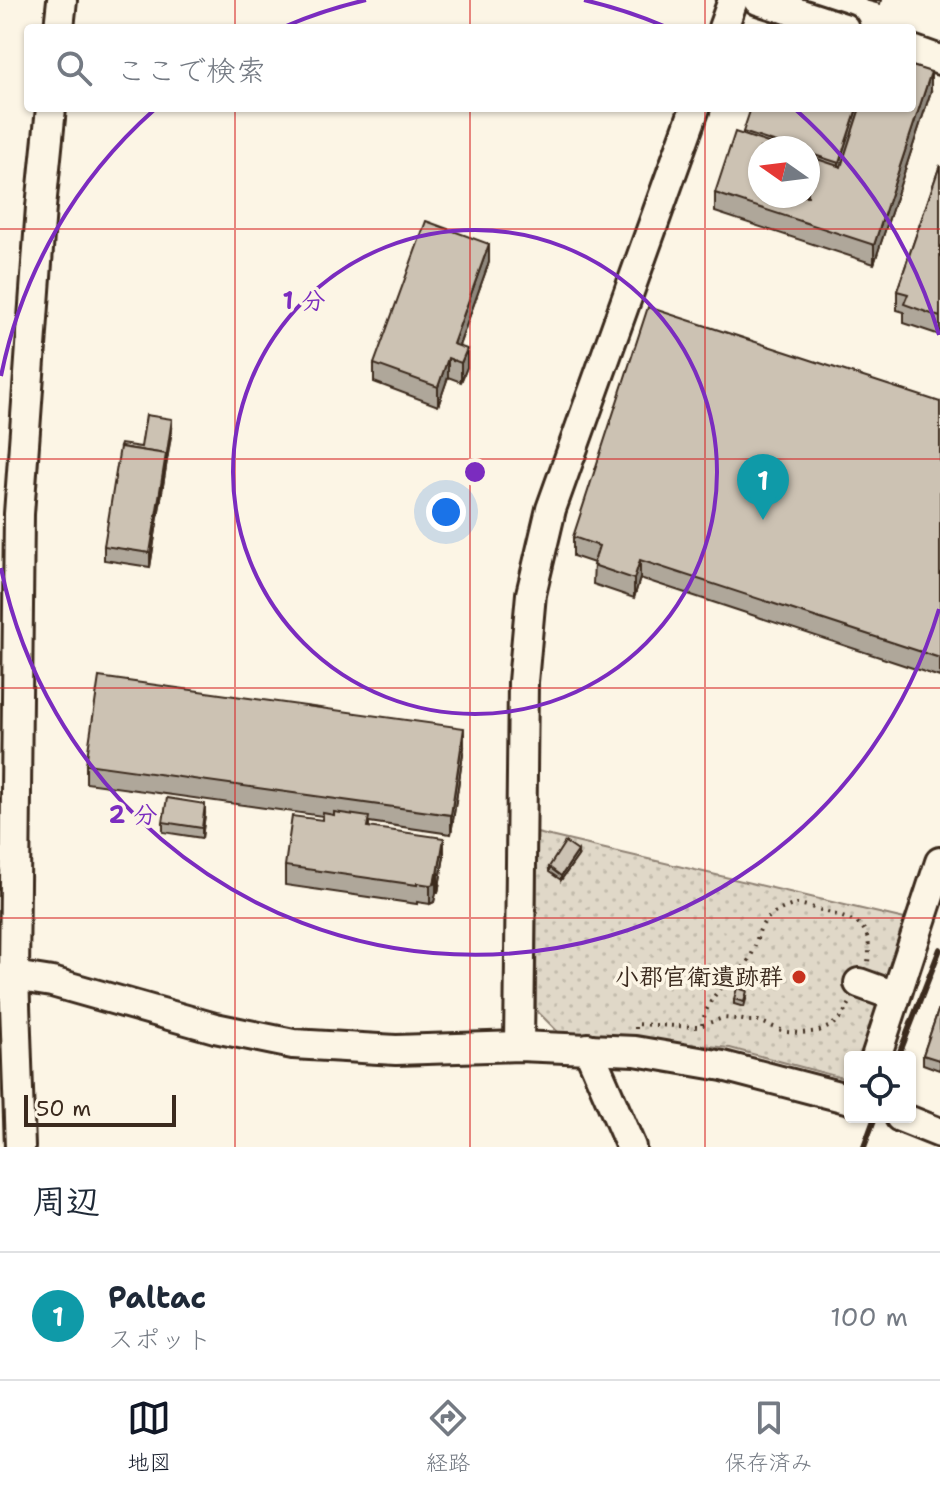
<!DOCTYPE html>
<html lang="ja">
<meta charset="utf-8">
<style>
:root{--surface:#fff;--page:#f2f2f3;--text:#1f2937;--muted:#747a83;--line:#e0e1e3;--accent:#111827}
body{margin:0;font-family:"Shantell Sans","Klee One",sans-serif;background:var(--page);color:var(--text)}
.controls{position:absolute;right:24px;bottom:24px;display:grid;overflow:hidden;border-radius:8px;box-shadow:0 2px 6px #0004}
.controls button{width:72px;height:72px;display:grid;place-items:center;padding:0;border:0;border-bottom:2px solid var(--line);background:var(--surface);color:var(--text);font:40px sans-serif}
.compass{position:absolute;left:748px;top:136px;width:72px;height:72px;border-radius:50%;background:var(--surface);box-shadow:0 2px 6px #0004;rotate:284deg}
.scale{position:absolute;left:24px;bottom:20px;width:152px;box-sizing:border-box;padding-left:8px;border:4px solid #3b2a1e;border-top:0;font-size:22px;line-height:28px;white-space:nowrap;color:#3b2a1e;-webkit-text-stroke:6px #fcf5e5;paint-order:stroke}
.you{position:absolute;left:446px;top:512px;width:28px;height:28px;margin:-20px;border:6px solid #fff;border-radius:50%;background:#1a73e8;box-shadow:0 0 0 12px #1a73e833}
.badge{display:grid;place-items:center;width:52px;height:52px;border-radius:50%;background:var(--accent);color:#fff;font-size:26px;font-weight:700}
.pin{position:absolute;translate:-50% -66px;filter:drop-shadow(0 2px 4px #0008)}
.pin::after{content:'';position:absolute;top:42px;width:28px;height:24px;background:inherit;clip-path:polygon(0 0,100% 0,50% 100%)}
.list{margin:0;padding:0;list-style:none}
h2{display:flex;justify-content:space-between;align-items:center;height:104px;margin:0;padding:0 32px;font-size:34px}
h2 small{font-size:26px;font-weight:400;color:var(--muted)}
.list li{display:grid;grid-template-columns:52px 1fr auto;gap:24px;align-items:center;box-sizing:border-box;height:128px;padding:0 32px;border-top:2px solid var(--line)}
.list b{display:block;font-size:30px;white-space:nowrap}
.list p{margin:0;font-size:26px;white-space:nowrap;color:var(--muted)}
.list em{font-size:26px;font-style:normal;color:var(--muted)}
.icon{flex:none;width:44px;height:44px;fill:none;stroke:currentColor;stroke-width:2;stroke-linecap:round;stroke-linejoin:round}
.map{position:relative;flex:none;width:940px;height:1147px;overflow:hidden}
.search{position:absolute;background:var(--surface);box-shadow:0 2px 6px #0004;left:24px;right:24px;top:24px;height:88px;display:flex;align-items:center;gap:20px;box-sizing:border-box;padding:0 28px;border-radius:8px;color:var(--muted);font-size:30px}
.sheet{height:232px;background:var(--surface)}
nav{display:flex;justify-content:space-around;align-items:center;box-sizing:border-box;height:112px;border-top:2px solid var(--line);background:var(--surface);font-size:22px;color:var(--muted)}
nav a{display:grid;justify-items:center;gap:4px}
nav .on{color:var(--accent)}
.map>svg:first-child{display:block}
.park{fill:url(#park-dots);stroke:#8e8173;stroke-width:2}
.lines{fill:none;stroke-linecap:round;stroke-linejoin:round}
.minor-casing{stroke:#3b2a1e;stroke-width:34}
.path{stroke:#3b2a1e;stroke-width:4;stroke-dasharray:2 6;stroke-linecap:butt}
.minor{stroke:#fcf5e5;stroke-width:28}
.rail{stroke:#3b2a1e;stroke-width:6}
.wall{fill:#afa79a;stroke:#3b2a1e;stroke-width:2;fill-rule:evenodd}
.shaded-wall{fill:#8f887d;stroke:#3b2a1e;stroke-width:2}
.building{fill:#ccc2b3;stroke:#3b2a1e;stroke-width:2}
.grid{fill:none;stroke:#d62828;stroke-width:2;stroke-opacity:0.55}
.ring{fill:none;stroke:#7b2cbf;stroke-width:4}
.poi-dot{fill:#c8321e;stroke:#fcf5e5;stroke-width:3}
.labels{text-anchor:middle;stroke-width:7;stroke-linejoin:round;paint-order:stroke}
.poi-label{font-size:24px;font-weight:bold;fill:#3b2a1e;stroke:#fcf5e5;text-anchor:end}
.centre{fill:#7b2cbf;stroke:#fcf5e5;stroke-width:4}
.ring-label{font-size:24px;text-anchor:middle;font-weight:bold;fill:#7b2cbf;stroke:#fcf5e5;stroke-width:7;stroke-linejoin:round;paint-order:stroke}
</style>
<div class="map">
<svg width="940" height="1147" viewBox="0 0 940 1147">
<defs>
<pattern id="park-dots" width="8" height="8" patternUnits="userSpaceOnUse" patternTransform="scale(2)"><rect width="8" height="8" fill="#e0d8c8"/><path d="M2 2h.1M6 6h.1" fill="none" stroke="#c1baab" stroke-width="1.8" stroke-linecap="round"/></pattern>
</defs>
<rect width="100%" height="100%" fill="#fcf5e5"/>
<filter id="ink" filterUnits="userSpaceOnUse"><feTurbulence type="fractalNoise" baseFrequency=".0125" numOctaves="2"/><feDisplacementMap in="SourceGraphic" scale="16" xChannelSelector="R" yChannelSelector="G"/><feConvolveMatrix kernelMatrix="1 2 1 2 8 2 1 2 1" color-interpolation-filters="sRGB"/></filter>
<g filter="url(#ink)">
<polygon class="park" points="537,833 909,920 867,1057 850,1057 850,1080 730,1048 558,1032 536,1010"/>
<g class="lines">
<g class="minor-casing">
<g id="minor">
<polyline points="758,0 844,28"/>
<polyline points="59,28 62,0"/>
<polyline points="723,28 733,0"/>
<polyline points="912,50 940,60"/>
<polyline points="0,979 14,976 52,982 215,1028 293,1044 396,1050 519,1046 635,1051 723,1066 850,1099"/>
<polyline points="859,983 895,996"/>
<polyline points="519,1046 523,682 531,594 551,509 695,108"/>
<polyline points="588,1048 631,1147"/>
<polyline points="876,1057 940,862"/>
<polyline points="900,1117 940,1133"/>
<polyline points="20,1147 14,976 19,514 41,207 51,108"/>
</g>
</g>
<g class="path">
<path d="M702,1025C705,1007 716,991 730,979C736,973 744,968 748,961C761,941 753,923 780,910C784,908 793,905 797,904C804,904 851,919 857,923C870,931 870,949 868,962"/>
<polyline points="636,1029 636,1024 697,1027 723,1018 737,1019 749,1021 759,1021 786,1032 801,1033 819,1031 831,1026 842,1016 850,1003"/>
</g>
<use href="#minor" class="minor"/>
<g class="rail">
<polyline points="898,1057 940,949"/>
<polyline points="864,1147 875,1117"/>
</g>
</g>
<g class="wall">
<polygon points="865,0 881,0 880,4"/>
<path d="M931,91L874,264L715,212V193L743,135V132ZM760,148H808V196Z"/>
<polygon points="940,165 940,335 904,323 904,312 897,310 897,291"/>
<polygon points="489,262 459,346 467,367 461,382 448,377 438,406 374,382 374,364"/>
<polygon points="940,402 940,677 640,578 634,598 593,584 594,563 573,556 573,537"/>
<polygon points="172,429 150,567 104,560 104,546 141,447"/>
<polygon points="464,747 451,834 369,822 369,827 444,856 438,893 436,893 434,902 430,904 417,902 417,904 285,885 285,866 322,820 323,816 86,783 86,764"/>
<polygon points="205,814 202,838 163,832 163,822"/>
<polygon points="578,856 561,880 549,872 549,867"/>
<polygon points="747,996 744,1007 734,1004 734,999"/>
<polygon points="940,1005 940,1067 939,1070 923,1064 923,1055"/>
</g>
<g class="shaded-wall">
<polygon points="931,72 931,91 874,264 874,245"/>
<polygon points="857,108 863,108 839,182 839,163"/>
<polygon points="489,244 489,262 453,362 453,344"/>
<polygon points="467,349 467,367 461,382 461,363"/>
<polygon points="448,358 448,377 438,406 438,387"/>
<polygon points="172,419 172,429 150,567 150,553"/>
<polygon points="640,560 640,578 634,598 634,579"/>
<polygon points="464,728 464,747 451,834 451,815"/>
<polygon points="205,804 205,814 202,838 202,828"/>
<polygon points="444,838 444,856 438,893 438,874"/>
<polygon points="578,851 578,856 561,880 561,876"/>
<polygon points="436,874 436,893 434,902 430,904 430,885"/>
</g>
<g class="building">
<polygon points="779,22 796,28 777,28"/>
<polygon points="912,66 931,72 874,245 715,193 735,132 783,148 760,148 760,196 808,196 808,156 841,167 860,108 912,108"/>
<polygon points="751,108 857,108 839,163 808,153 808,148 792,148 743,132"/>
<polygon points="940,165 940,317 904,304 908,294 897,291"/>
<polygon points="426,221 489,244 453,344 467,349 461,363 448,358 438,387 374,364"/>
<polygon points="648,307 940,402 940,658 640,560 634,579 593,565 599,546 573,537"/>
<polygon points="146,415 172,419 166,459 166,454 120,447 121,444 141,447"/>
<polygon points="120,447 166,454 150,553 104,546"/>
<polygon points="99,677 464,728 451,815 86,764"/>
<polygon points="167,798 205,804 202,828 163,822"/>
<polygon points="334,812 369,817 367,827 444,838 438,874 436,874 434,884 430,885 417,883 417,885 285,866 292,816 322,820 323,813 334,815"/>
<polygon points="565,842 578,851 561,876 549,867"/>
<polygon points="737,988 747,991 744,1002 734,999"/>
<polygon points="940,1005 940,1057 939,1060 923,1055"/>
</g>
</g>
<path class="grid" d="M235,0V28M470,0V28M705,0V28M235,108V1147M470,108V1147M705,108V1147M0,229H940M0,459H940M0,688H940M0,918H940"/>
<g class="ring">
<circle cx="475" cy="472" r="242"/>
<path d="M939 609A484 484 0 0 1 1 568M1 376A484 484 0 0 1 154 110M286 26A484 484 0 0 1 366 0M584 0A484 484 0 0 1 664 26M796 110A484 484 0 0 1 939 335"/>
</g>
<circle class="poi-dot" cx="799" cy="977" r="8"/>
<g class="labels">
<g class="poi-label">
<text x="783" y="985">小郡官衛遺跡群</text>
</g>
</g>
<circle cx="475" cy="472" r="12" class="centre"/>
<g class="ring-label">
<text x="304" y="309">1 分</text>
<text x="133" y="823">2 分</text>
</g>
</svg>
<div class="controls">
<button><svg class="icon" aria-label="locate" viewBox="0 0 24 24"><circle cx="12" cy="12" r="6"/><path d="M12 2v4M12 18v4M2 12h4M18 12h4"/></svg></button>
</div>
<svg class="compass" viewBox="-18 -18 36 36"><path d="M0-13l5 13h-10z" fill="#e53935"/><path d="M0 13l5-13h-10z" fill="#747a83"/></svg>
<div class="scale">50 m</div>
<div class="you"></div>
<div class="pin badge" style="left:763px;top:520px;background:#0f9aa8">1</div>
<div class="search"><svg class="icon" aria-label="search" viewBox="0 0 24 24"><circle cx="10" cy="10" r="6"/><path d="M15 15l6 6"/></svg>ここで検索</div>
</div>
<section class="sheet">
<h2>周辺<small></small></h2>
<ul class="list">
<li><span class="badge" style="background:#0f9aa8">1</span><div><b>Paltac</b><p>スポット</p></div><em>100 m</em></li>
</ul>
</section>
<nav>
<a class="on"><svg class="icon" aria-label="map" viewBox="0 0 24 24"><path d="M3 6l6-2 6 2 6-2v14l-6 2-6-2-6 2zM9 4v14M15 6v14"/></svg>地図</a>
<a><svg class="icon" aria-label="directions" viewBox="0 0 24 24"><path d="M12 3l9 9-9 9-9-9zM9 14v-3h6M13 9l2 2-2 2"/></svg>経路</a>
<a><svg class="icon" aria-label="saved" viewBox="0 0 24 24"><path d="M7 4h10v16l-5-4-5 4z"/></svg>保存済み</a>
</nav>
